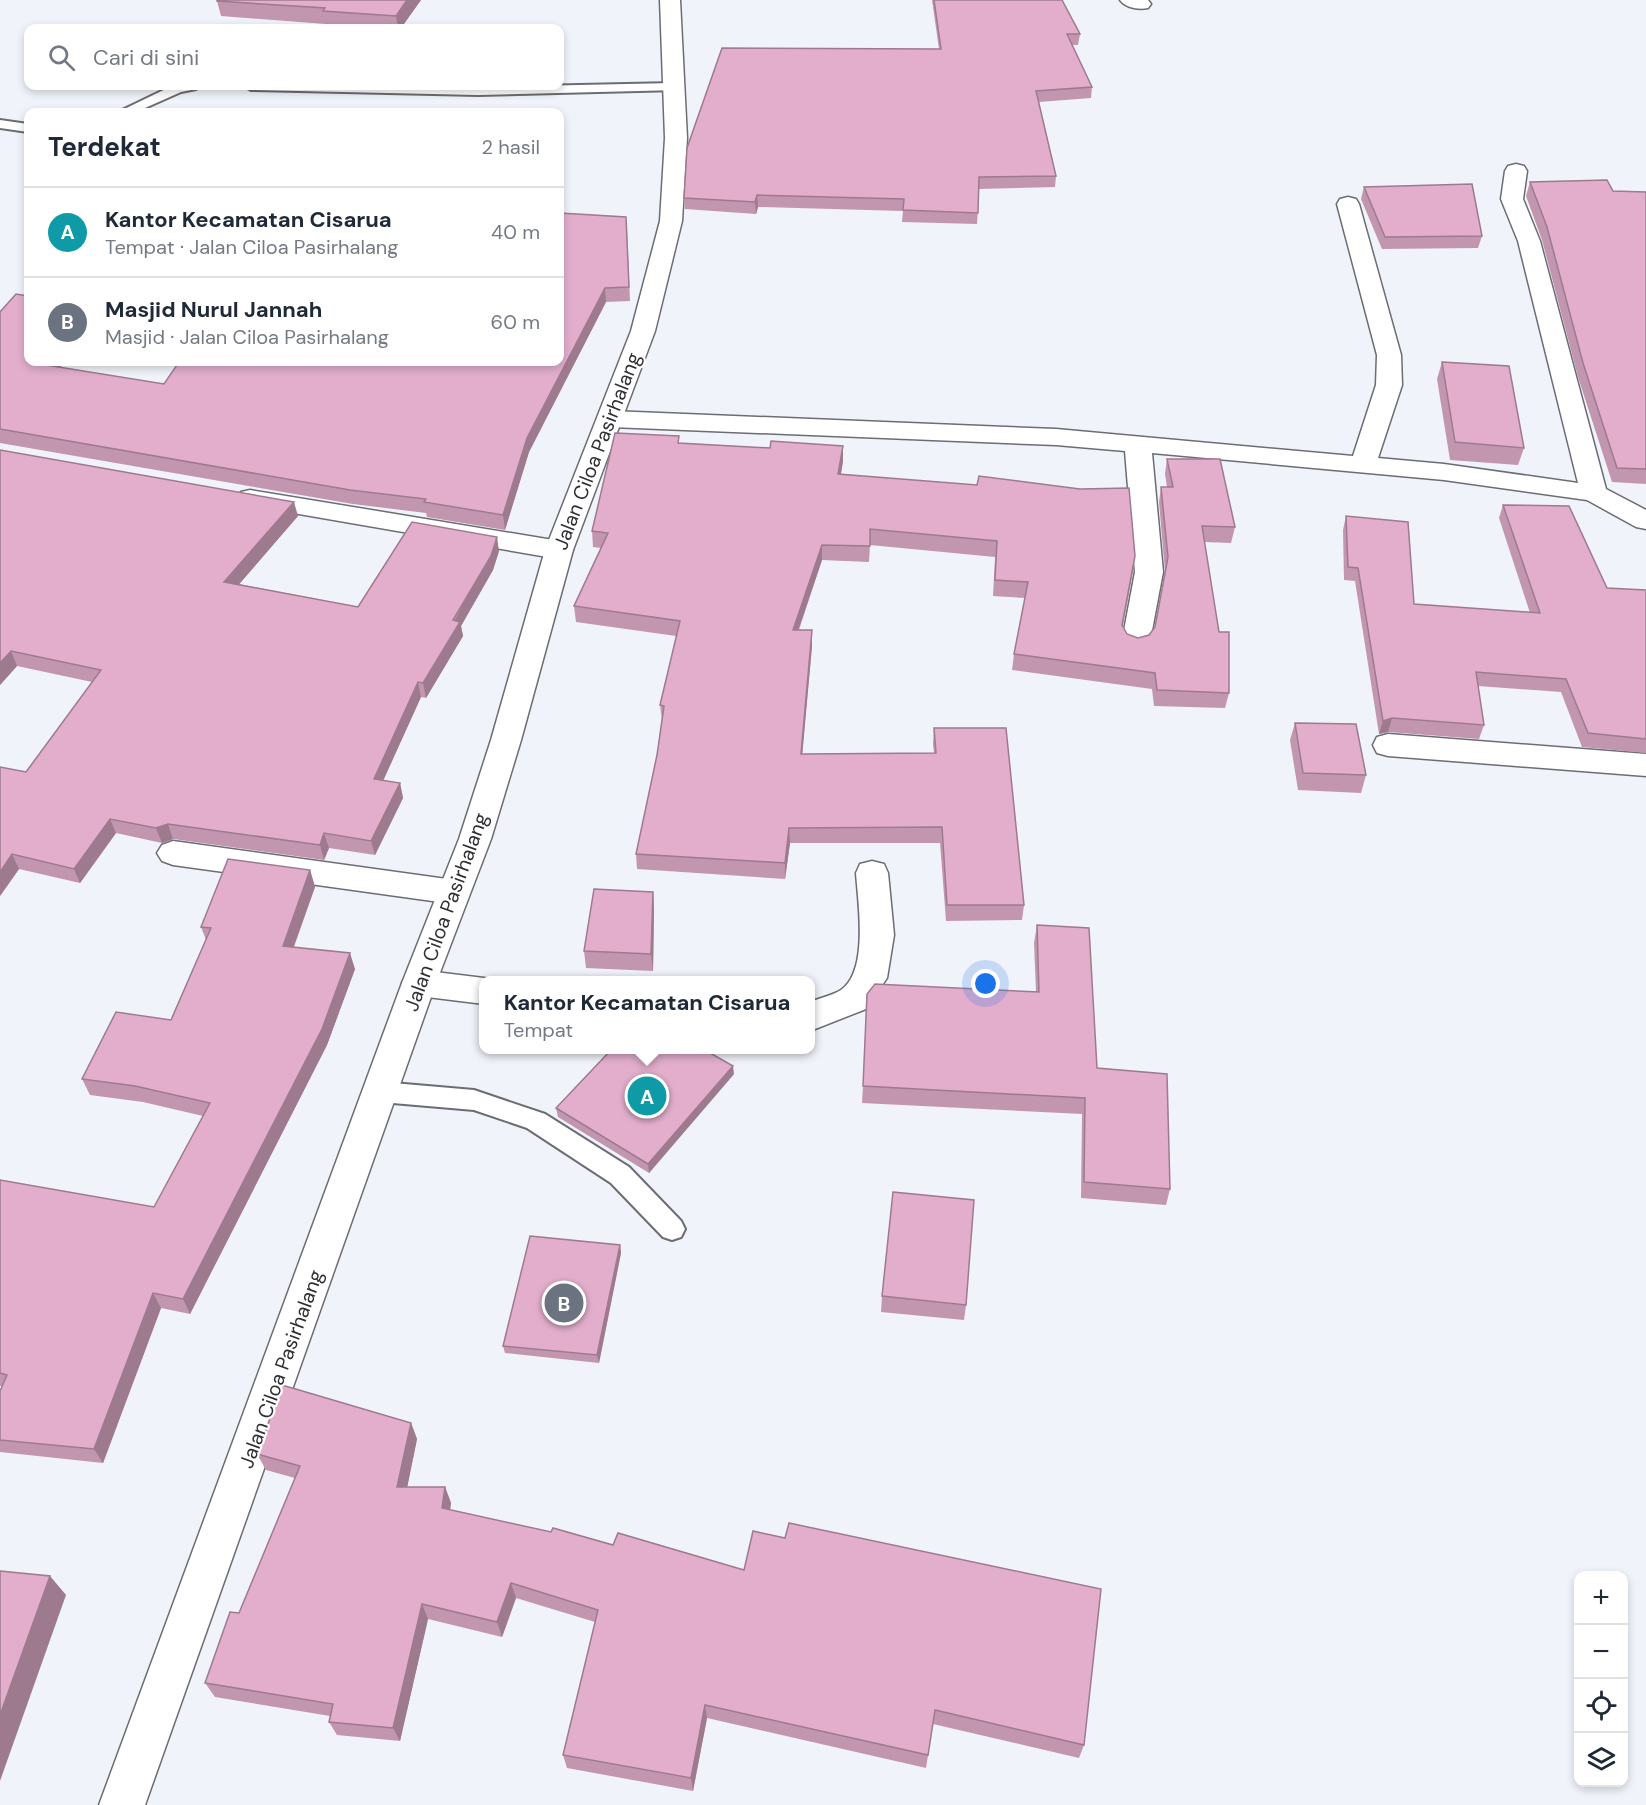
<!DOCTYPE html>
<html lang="id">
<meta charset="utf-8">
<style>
:root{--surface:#fff;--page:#f2f2f3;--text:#1f2937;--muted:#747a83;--line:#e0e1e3;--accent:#2563eb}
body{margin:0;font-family:"DM Sans",sans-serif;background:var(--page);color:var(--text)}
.controls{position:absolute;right:18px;bottom:18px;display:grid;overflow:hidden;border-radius:12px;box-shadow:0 3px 9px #0003}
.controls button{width:54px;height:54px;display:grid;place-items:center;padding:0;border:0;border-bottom:2px solid var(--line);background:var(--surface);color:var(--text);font:30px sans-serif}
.you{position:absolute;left:986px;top:984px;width:21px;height:21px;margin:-15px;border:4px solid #fff;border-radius:50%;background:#1a73e8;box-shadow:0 0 0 9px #1a73e833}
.badge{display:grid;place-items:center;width:39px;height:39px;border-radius:50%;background:var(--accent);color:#fff;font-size:20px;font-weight:700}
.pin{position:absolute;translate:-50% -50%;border:3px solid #fff;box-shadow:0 2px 6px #0006}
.popup{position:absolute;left:479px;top:976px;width:336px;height:78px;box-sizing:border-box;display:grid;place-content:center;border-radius:12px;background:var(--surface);filter:drop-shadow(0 2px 4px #0005);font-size:20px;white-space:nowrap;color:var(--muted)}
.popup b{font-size:22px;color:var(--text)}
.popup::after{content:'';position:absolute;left:50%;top:100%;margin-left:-12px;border:12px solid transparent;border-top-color:var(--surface)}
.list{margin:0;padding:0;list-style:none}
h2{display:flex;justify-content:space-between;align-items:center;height:78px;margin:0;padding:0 24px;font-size:26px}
h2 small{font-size:20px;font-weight:400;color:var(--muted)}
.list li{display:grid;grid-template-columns:39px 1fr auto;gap:18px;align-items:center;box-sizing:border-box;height:90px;padding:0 24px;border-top:2px solid var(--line)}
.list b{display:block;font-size:22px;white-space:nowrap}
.list p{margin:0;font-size:20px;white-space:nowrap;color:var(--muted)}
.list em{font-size:20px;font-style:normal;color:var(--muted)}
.icon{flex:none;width:33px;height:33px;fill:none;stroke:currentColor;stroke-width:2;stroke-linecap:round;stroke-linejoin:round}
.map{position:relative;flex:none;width:1646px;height:1805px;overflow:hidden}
.search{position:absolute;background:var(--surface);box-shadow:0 3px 9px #0003;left:24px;top:24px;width:540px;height:66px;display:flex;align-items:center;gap:15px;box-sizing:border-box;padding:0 21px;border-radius:12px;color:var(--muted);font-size:22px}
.panel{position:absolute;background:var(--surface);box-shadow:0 3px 9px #0003;left:24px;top:108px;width:540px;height:258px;border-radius:12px}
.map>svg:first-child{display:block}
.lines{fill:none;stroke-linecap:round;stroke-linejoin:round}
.lane-casing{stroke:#6b6d73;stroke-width:4}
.street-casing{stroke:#6b6d73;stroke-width:3}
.primary-casing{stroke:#6b6d73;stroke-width:3}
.lane{fill:#fff;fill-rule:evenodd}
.street{fill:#fff;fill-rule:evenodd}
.primary{fill:#fff;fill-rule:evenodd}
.wall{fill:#c296af}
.shaded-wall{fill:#9e7a8f}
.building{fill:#e2aecc;stroke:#9e7a8f;stroke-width:1.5}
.labels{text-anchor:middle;stroke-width:4.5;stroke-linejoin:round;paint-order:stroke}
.street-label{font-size:20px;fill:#2f3033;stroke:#fff}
</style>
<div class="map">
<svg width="1646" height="1805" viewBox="0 0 1646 1805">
<rect width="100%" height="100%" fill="#f0f3fa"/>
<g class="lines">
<g class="lane-casing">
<g id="lane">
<polygon points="674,83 681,87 679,90 478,95 251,90 244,86 478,87"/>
<polygon points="172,86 198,86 196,89 181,92 136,112 118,112"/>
<polygon points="0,120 28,124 28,132 0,128"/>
<polygon points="381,1082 474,1090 545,1114 629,1167 681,1221 685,1229 681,1237 672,1240 663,1237 611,1183 527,1128 474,1110 381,1102 372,1099 369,1092 372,1085"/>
</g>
</g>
<g class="street-casing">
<g id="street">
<path d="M1120,0H1148L1151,4L1148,8C1139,10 1126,8 1120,0Z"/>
<polygon points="1516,164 1524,166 1527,171 1523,199 1540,241 1606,489 1646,510 1646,529 1636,527 1587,500 1444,480 1152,453 1163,572 1150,641 1146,648 1136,651 1126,648 1122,641 1135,572 1125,451 1056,445 611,427 602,424 598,419 602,414 611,411 1056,429 1353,456 1376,385 1377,355 1337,204 1340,199 1348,197 1356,199 1359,204 1401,355 1402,385 1378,458 1444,464 1578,483 1518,241 1501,199 1505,171 1508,166"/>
<polygon points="250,490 559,541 569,544 573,550 569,556 559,559 241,504 237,498 241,492"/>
<polygon points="1388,734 1646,754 1646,776 1388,756 1377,753 1373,745 1377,737"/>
<polygon points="173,841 454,880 466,883 470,892 466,901 454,904 173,865 162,861 157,853 162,845"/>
<path d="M872,861L884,864L888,873L894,935L887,978L866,1009L810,1031V1002C820,998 833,995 841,990C869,971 858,902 856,873L860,864Z"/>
<polygon points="419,970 484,978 493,980 484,980 484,1004 419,996 407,992 402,983 407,974"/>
</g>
</g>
<g class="primary-casing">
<polygon id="primary" points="660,0 680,0 687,138 682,221 655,331 573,550 521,740 491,839 436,983 145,1805 99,1805 402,983 459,839 491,740 545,550 631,331 660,221 665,138"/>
</g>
<use href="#lane" class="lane"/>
<use href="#street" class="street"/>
<use href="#primary" class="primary"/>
</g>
<g class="wall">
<polygon points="421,0 401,28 350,28 326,27 326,24 221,16 217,1"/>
<polygon points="932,0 1062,0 1080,34 1078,45 1072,45 1092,87 1091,98 1039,102 1056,176 1055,187 979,189 977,224 902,222 903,211 758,207 756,214 685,209 684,198 939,49"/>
<polygon points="1530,182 1613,191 1646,192 1646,484 1612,482 1578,377 1542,240 1526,196"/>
<polygon points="1364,187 1482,236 1478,248 1382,249 1361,199"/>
<polygon points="627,230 630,301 606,302 529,452 505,530 427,517 426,513 353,504 0,443 0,312 28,362 65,362 60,367 164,384 560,362"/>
<polygon points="1442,362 1524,448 1518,465 1450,460 1437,379"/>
<polygon points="680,443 770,448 843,446 843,461 841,474 1133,572 1123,626 1127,634 1138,638 1149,635 1155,627 1165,572 1159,502 1161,487 1167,487 1165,474 1167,459 1235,527 1231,543 1204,542 1229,693 1225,708 1154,706 1152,689 1012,670 1014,654 1025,598 993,596 995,557 870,545 869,562 822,560 799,630 812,646 802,754 934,753 933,744 934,728 1024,905 1022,920 946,921 940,843 790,843 785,879 637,869 636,854 657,755 662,720 660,705 676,636 576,622 574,606 601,548 593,547 592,531"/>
<polygon points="0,450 298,516 239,584 358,607 499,551 493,570 461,626 463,636 426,698 421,697 383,781 400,783 403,798 375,855 329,848 324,860 173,839 162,843 116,833 80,883 19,869 0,896 26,772 92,682 17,666 0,685"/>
<polygon points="1503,505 1607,588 1646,590 1646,753 1582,747 1561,692 1478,686 1484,725 1479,739 1388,732 1379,734 1355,581 1344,580 1343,530 1346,516 1414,604 1530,613 1499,518"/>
<polygon points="1295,723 1366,775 1361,793 1298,790 1290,740"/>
<polygon points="310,870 315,887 294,947 355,969 327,1045 190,1314 161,1308 103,1463 0,1452 0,1391 2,1386 0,1386 0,1180 154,1207 203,1116 143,1102 90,1095 82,1079 171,1020 206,940 201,927"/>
<polygon points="653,892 654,909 653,971 586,968 584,951"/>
<polygon points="1037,925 1097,1068 1170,1189 1166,1205 1081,1198 1082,1114 862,1103 863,1086 1036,992 1034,943"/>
<polygon points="734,1074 649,1173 558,1117 556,1108"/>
<polygon points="620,1245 621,1253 599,1363 505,1353 503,1346"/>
<polygon points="882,1296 966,1305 964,1320 881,1312"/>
<polygon points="411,1423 417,1439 407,1487 445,1487 451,1503 450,1510 1084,1745 1079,1758 933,1724 926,1768 707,1718 693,1791 567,1768 563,1755 595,1622 516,1598 502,1637 428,1619 400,1741 337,1735 329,1722 330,1716 215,1697 205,1683 239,1613 295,1478 266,1470 257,1454"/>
</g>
<g class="shaded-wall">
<polygon points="407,0 421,0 401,28 398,28 396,16"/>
<polygon points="757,195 758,207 756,214 755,202"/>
<polygon points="605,288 606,302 529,452 505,530 503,515 527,438"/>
<polygon points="49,362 65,362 51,379 46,365"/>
<polygon points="843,446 843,461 838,490 838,474"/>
<polygon points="294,502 298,516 229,596 224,582"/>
<polygon points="497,537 499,551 493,570 461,626 463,636 426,698 423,683"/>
<polygon points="822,545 822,560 793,645 793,630"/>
<polygon points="812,630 812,646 801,769 801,754"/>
<polygon points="11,651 17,666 0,685 0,663"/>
<polygon points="418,682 421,697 377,794 374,779"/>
<polygon points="1392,718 1388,732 1379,734 1383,721"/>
<polygon points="400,783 403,798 375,855 371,841"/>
<polygon points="110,819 116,833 80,883 74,869"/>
<polygon points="168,824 173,839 162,843 156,828"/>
<polygon points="789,828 790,843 785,879 785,863"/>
<polygon points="324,833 329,848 324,860 320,845"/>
<polygon points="12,854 19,869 0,896 0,872"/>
<polygon points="310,870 315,887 288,962 283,946"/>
<polygon points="653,892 654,909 653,971 651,954"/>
<polygon points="350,953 355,969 327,1045 190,1314 183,1299"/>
<polygon points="733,1066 734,1074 649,1173 648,1164"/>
<polygon points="620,1245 621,1253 599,1363 597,1355"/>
<polygon points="153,1293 161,1308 103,1463 94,1449"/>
<polygon points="411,1423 417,1439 404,1503 397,1487"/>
<polygon points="445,1487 451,1503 448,1524 442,1508"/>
<polygon points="50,1576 66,1595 0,1781 0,1715"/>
<polygon points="511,1583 516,1598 502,1637 497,1622"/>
<polygon points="422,1604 428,1619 400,1741 393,1728"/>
<polygon points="705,1705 707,1718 693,1791 691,1778"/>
</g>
<g class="building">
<polygon points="217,0 407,0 396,16 323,11 325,8 217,1"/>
<polygon points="934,0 1062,0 1080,34 1067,34 1092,87 1036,91 1056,176 979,177 978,213 903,210 904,199 757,195 755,202 684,198 687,148 722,48 941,49"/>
<polygon points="1607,180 1613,191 1646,192 1646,469 1617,468 1583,363 1547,227 1530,182"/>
<polygon points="1472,184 1482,236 1385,237 1364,187"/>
<polygon points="560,213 626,217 629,287 605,288 527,438 503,515 424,502 426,499 350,490 0,429 0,312 16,294 28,296 28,362 49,362 46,365 164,384 179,362 560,362"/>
<polygon points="1442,362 1509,366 1524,448 1455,442"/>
<polygon points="615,433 679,436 678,443 770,448 771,441 843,446 838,474 977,485 979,476 1080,489 1129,488 1135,556 1122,625 1127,634 1138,638 1149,635 1155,627 1168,557 1161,487 1173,487 1167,459 1220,459 1235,527 1202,526 1219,632 1229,632 1229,693 1157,690 1155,673 1014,654 1028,582 995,580 997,541 870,529 870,546 822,545 793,630 812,630 801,754 936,753 934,728 1006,728 1024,905 947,905 942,827 789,828 785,863 636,854 657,755 664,706 660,705 680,621 574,606 608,533 592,531"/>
<polygon points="0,450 294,502 224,582 358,607 412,522 497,537 491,556 453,620 460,622 423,683 418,682 374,779 400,783 371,841 324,833 320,845 168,824 156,828 110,819 74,869 12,854 0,872 0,767 26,772 101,670 11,651 0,663"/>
<polygon points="1503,505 1569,506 1607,588 1646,590 1646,739 1588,733 1566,679 1476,672 1484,725 1392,718 1383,721 1358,568 1348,567 1346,516 1408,522 1414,604 1540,613"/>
<polygon points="1295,723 1356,724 1366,775 1303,773"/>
<polygon points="228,859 310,870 283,946 350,953 322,1029 183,1299 153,1293 94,1449 0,1440 0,1391 7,1375 0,1373 0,1180 154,1207 210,1103 135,1086 82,1079 116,1012 171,1020 211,928 201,927"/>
<polygon points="594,889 653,892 651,954 584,951"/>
<polygon points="1037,925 1089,928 1097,1068 1167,1074 1170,1189 1084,1182 1085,1098 863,1086 867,994 875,984 1039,992"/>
<polygon points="611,1050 705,1050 733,1066 648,1164 556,1108"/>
<polygon points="893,1192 974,1200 966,1305 882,1296"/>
<polygon points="530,1236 620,1245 597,1355 503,1346"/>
<polygon points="282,1385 411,1423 397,1487 445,1487 442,1508 551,1532 553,1528 613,1545 618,1533 744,1570 753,1531 785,1538 789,1523 1101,1589 1084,1745 935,1710 928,1755 705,1705 691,1778 563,1755 598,1610 511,1583 497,1622 422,1604 393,1728 329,1722 333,1704 205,1683 230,1612 239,1613 300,1466 257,1454"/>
<polygon points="0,1571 50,1576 0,1715"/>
</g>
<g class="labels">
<g class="street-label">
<text transform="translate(597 451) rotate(-69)" y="7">Jalan Ciloa Pasirhalang</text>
<text transform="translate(446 912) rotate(-70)" y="7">Jalan Ciloa Pasirhalang</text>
<text transform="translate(281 1369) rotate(-70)" y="7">Jalan Ciloa Pasirhalang</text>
</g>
</g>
</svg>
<div class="controls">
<button>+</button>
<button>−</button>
<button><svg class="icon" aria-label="locate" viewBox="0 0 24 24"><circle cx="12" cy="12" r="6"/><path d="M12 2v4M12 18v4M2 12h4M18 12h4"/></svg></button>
<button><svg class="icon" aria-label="layers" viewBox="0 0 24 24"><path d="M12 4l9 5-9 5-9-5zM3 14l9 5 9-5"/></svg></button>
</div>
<div class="you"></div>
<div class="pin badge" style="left:647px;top:1096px;background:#0f9aa8">A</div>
<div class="popup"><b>Kantor Kecamatan Cisarua</b>Tempat</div>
<div class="pin badge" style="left:564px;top:1303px;background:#6b7280">B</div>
<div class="search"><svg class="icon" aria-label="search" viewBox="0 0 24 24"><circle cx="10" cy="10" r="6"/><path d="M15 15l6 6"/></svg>Cari di sini</div>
<section class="panel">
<h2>Terdekat<small>2 hasil</small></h2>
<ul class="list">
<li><span class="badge" style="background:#0f9aa8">A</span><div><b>Kantor Kecamatan Cisarua</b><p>Tempat · Jalan Ciloa Pasirhalang</p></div><em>40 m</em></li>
<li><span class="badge" style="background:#6b7280">B</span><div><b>Masjid Nurul Jannah</b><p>Masjid · Jalan Ciloa Pasirhalang</p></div><em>60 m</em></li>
</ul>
</section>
</div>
